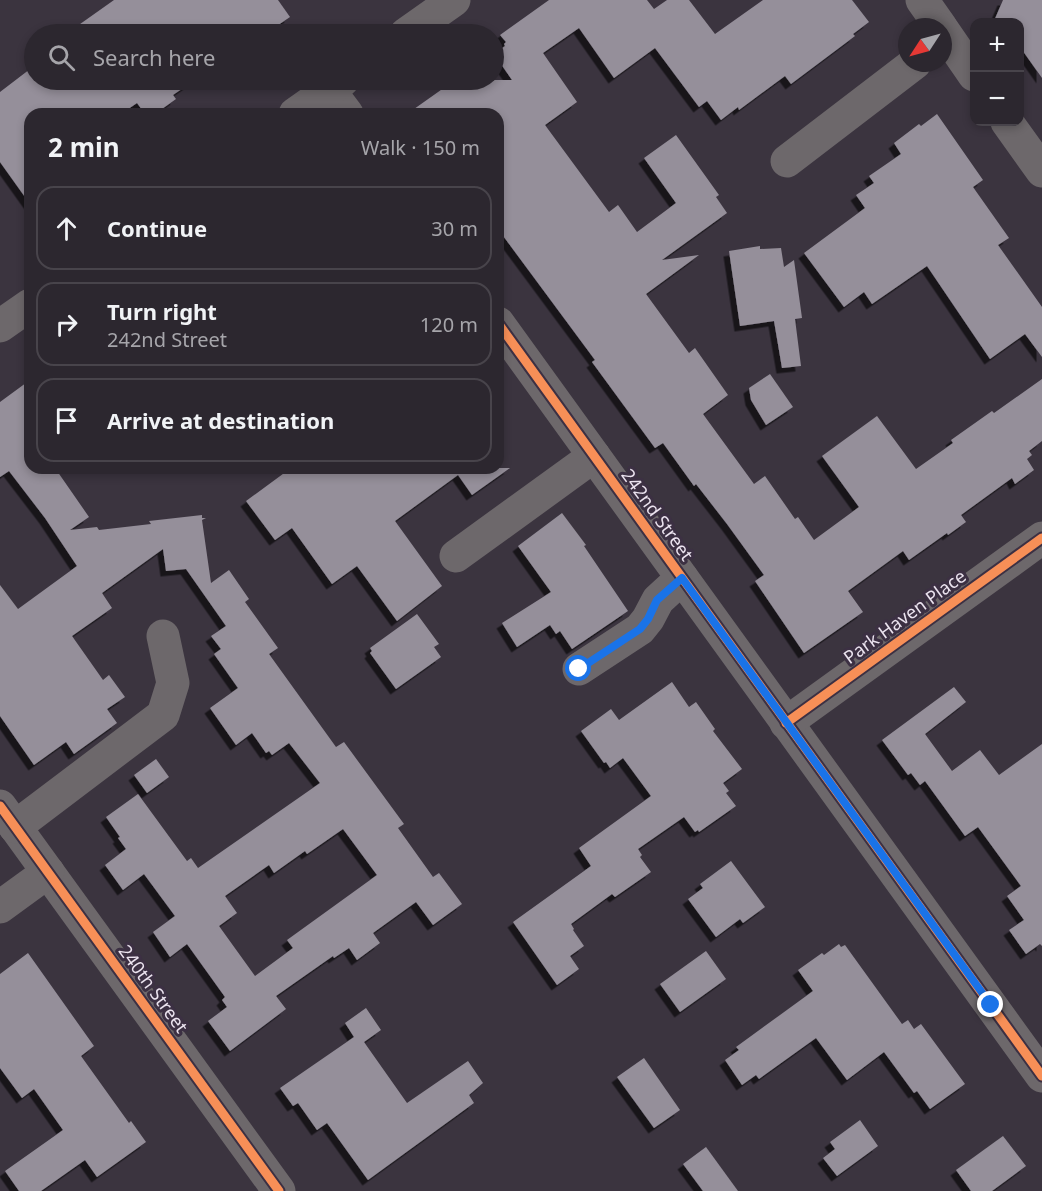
<!DOCTYPE html>
<meta charset="utf-8">
<style>
:root{--surface:#2c272f;--page:#342f37;--text:#f1f3f6;--muted:#a6a5aa;--line:#48444b}
body{margin:0;font-family:"Noto Sans",sans-serif;background:var(--page);color:var(--text)}
.controls{position:absolute;right:18px;top:18px;display:grid;overflow:hidden;border-radius:12px;box-shadow:0 3px 9px #0003}
.controls button{width:54px;height:54px;display:grid;place-items:center;padding:0;border:0;border-bottom:2px solid var(--line);background:var(--surface);color:var(--text);font:30px sans-serif}
.compass{position:absolute;left:898px;top:18px;width:54px;height:54px;border-radius:50%;background:var(--surface);box-shadow:0 3px 9px #0003;rotate:234deg}
.stop{position:absolute;width:18px;height:18px;margin:-14px;border:4px solid #1a73e8;border-radius:50%;background:#fff}
.stop.end{background:#1a73e8;border-color:#fff;box-shadow:0 2px 6px #0008}
.list{margin:0;padding:0;list-style:none}
h2{display:flex;justify-content:space-between;align-items:center;height:78px;margin:0;padding:0 24px;font-size:26px}
h2 small{font-size:20px;font-weight:400;color:var(--muted)}
.list li{display:grid;grid-template-columns:39px 1fr auto;gap:18px;align-items:center;box-sizing:border-box;height:84px;margin:0 12px 12px;padding:0 12px;border:2px solid var(--line);border-radius:18px}
.list b{display:block;font-size:22px;white-space:nowrap}
.list p{margin:0;font-size:20px;white-space:nowrap;color:var(--muted)}
.list em{font-size:20px;font-style:normal;color:var(--muted)}
.icon{flex:none;width:33px;height:33px;fill:none;stroke:currentColor;stroke-width:2;stroke-linecap:round;stroke-linejoin:round}
.map{position:relative;flex:none;width:1042px;height:1191px;overflow:hidden}
.search{position:absolute;background:var(--surface);box-shadow:0 3px 9px #0003;left:24px;top:24px;width:480px;height:66px;display:flex;align-items:center;gap:15px;box-sizing:border-box;padding:0 21px;border-radius:33px;color:var(--muted);font-size:22px}
.panel{position:absolute;background:var(--surface);box-shadow:0 3px 9px #0003;left:24px;top:108px;width:480px;height:366px;border-radius:18px}
.map>svg:first-child{display:block}
.building{fill:#958f9a;fill-rule:evenodd;filter:url(#shadow)}
.lines{fill:none;stroke-linecap:round;stroke-linejoin:round}
.minor{stroke:#6d686b;stroke-width:33}
.cycleway-casing{stroke:#3c3043;stroke-width:13}
.cycleway{stroke:#f78f57;stroke-width:9}
.route{stroke:#1a73e8;stroke-width:8}
.labels{text-anchor:middle;stroke-width:6;stroke-linejoin:round;paint-order:stroke}
.street-label{font-size:18px;fill:#ebe3ef;stroke:#3c3043}
</style>
<div class="map">
<svg width="1042" height="1191" viewBox="0 0 1042 1191">
<defs>
<filter id="shadow"><feDropShadow dx="-5.5" dy="5.5" stdDeviation="0" flood-color="#0009"/></filter>
</defs>
<rect width="100%" height="100%" fill="#3b343f"/>
<g class="building">
<polygon points="114,0 278,0 290,17 265,34 66,34"/>
<polygon points="549,0 647,0 654,9 667,0 689,0 715,34 763,0 852,0 869,22 853,34 855,36 791,84 785,76 739,110 738,107 721,120 707,101 699,107 655,48 614,78 579,28 543,53 577,102 545,125 609,212 618,205 637,232 676,203 644,158 676,135 719,195 716,197 727,213 662,260 699,255 646,294 689,353 695,348 728,395 703,414 754,484 765,476 795,519 798,517 814,540 859,507 822,456 877,416 916,469 953,443 951,440 992,411 994,413 1042,379 1042,441 1029,451 1032,455 1027,459 1034,470 1015,484 1012,478 961,515 966,522 948,535 947,533 909,560 903,551 848,591 863,612 804,653 755,581 764,575 727,524 696,484 694,486 663,443 655,448 592,362 595,360 498,229 498,114 407,114 455,80 512,80 494,54 505,46 504,44 506,42 500,35"/>
<polygon points="1003,0 1042,0 1042,78 1020,47 1020,22 994,21"/>
<polygon points="34,66 34,80 195,80 173,95 176,99 155,114 145,114 137,103 121,114 30,114 30,204 0,162 0,92"/>
<polygon points="937,114 983,180 973,187 1009,238 998,245 1042,307 1042,357 1025,334 990,359 927,266 872,304 864,292 844,307 804,253 865,208 856,195 874,183 869,176 901,154 894,143 919,124 921,126"/>
<polygon points="760,246 760,249 781,248 784,267 794,260 802,318 795,319 801,366 782,368 774,321 740,326 729,251"/>
<polygon points="770,374 793,407 766,425 751,400 749,388"/>
<path d="M30,380V468H55L89,517L70,530L97,527L99,530L151,524L149,521L202,515V518H206L202,520L211,583L229,570L249,599L245,602L278,648L269,654L336,747L344,742L404,824L398,828L433,877L439,873L462,904L433,925L416,902L373,933L380,943L357,960L349,948L334,958L333,956L276,996L286,1009L230,1051L208,1021L227,1007L222,1000L225,997L187,944L170,957L153,932L175,916L144,874L123,890L105,865L126,849L118,838L120,837L106,817L138,794L187,861L191,858L198,868L320,783L289,743L272,755L269,751L266,753L252,733L236,745L210,708L238,688L214,654L221,649L211,636L226,626L186,569L166,571L163,549L102,593L112,608L72,636L103,680L109,675L125,697L107,709L117,723L74,754L66,742L34,765L0,716V585L18,609L77,566L45,518L9,471L0,477V402ZM343,829L377,875L287,940L293,948L255,976L219,926L237,913L225,896L269,865L274,873L305,851L307,854Z"/>
<polygon points="291,468 510,468 472,495 458,475 395,521 442,586 397,621 357,566 332,584 292,528 275,540 246,501"/>
<polygon points="562,513 586,545 584,546 628,611 572,649 560,631 556,634 550,625 517,647 502,623 551,592 518,546"/>
<polygon points="417,614 439,644 434,647 441,657 396,689 370,653 372,651 370,648"/>
<polygon points="672,682 689,707 696,702 715,729 713,731 742,769 723,783 729,791 726,793 736,806 699,832 698,830 695,832 684,817 638,849 642,855 640,857 651,872 615,897 612,894 571,924 574,929 573,930 584,946 570,956 579,969 557,985 513,922 591,866 579,848 651,796 623,758 610,768 606,762 604,763 581,731 611,709 619,720"/>
<polygon points="954,687 966,702 925,734 952,771 980,750 999,775 1042,744 1042,946 1040,944 1026,954 1009,930 1024,920 1007,896 1021,886 978,827 965,836 925,781 920,785 911,773 908,775 882,740"/>
<polygon points="156,759 169,777 147,793 134,775"/>
<polygon points="731,861 765,907 743,923 740,919 716,937 688,899 703,888 700,884"/>
<polygon points="839,944 841,947 845,945 902,1024 908,1020 914,1029 921,1024 965,1084 930,1109 917,1091 914,1093 884,1052 847,1080 816,1038 759,1079 756,1075 742,1085 725,1060 739,1050 736,1047 813,991 798,970 822,953 824,955"/>
<polygon points="706,951 726,979 680,1012 660,984"/>
<polygon points="28,953 94,1046 81,1056 129,1123 131,1121 146,1142 97,1177 85,1160 41,1191 19,1191 5,1171 63,1130 34,1089 22,1098 0,1068 0,974"/>
<polygon points="366,1008 381,1030 364,1042 407,1103 468,1061 483,1083 469,1095 474,1103 368,1180 327,1123 317,1130 298,1103 293,1106 280,1088 354,1037 345,1023"/>
<polygon points="644,1058 680,1110 654,1128 617,1077"/>
<polygon points="860,1120 878,1146 837,1176 823,1158 835,1149 830,1142"/>
<polygon points="1003,1136 1026,1166 992,1191 971,1191 956,1170"/>
<polygon points="706,1147 738,1191 703,1191 683,1164"/>
</g>
<g class="lines">
<g class="minor">
<polyline points="922,0 941,27"/>
<polyline points="943,30 974,75"/>
<polyline points="406,34 454,0"/>
<polyline points="329,90 347,114"/>
<polyline points="295,114 343,80"/>
<polyline points="1007,122 1042,171"/>
<polyline points="787,161 915,63"/>
<polyline points="498,323 1042,1076"/>
<polyline points="0,326 30,305"/>
<polyline points="456,556 594,456"/>
<polyline points="579,669 640,629 648,619 658,600 682,578"/>
<polyline points="786,723 1042,538"/>
<polyline points="0,806 279,1191"/>
<polyline points="15,827 163,715 173,683 163,636"/>
<polyline points="0,907 48,872"/>
</g>
<g class="cycleway-casing">
<g id="cycleway">
<polyline points="498,323 1042,1076"/>
<polyline points="786,723 1042,538"/>
<polyline points="0,806 279,1191"/>
</g>
</g>
<use href="#cycleway" class="cycleway"/>
</g>
<g class="lines">
<polyline class="route" points="579,669 640,629 648,619 657,600 682,578 991,1005"/>
</g>
<g class="labels">
<g class="street-label">
<text transform="translate(657 515) rotate(54)" y="6">242nd Street</text>
<text transform="translate(905 617) rotate(-36)" y="6">Park Haven Place</text>
<text transform="translate(153 989) rotate(54)" y="6">240th Street</text>
</g>
</g>
</svg>
<div class="controls">
<button>+</button>
<button>−</button>
</div>
<svg class="compass" viewBox="-18 -18 36 36"><path d="M0-13l5 13h-10z" fill="#e53935"/><path d="M0 13l5-13h-10z" fill="#a6a5aa"/></svg>
<div class="stop" style="left:579px;top:669px"></div>
<div class="stop end" style="left:991px;top:1005px"></div>
<div class="search"><svg class="icon" aria-label="search" viewBox="0 0 24 24"><circle cx="10" cy="10" r="6"/><path d="M15 15l6 6"/></svg>Search here</div>
<section class="panel">
<h2>2 min<small>Walk · 150 m</small></h2>
<ul class="list">
<li><svg class="icon" aria-label="ahead" viewBox="0 0 24 24"><path d="M12 20V5M6 11l6-6 6 6"/></svg><div><b>Continue</b></div><em>30 m</em></li>
<li><svg class="icon" aria-label="right" viewBox="0 0 24 24"><path d="M7 20v-9h11M14 6l5 5-5 5"/></svg><div><b>Turn right</b><p>242nd Street</p></div><em>120 m</em></li>
<li><svg class="icon" aria-label="arrive" viewBox="0 0 24 24"><path d="M6 21V4h12l-3 4 3 4H6"/></svg><div><b>Arrive at destination</b></div></li>
</ul>
</section>
</div>
